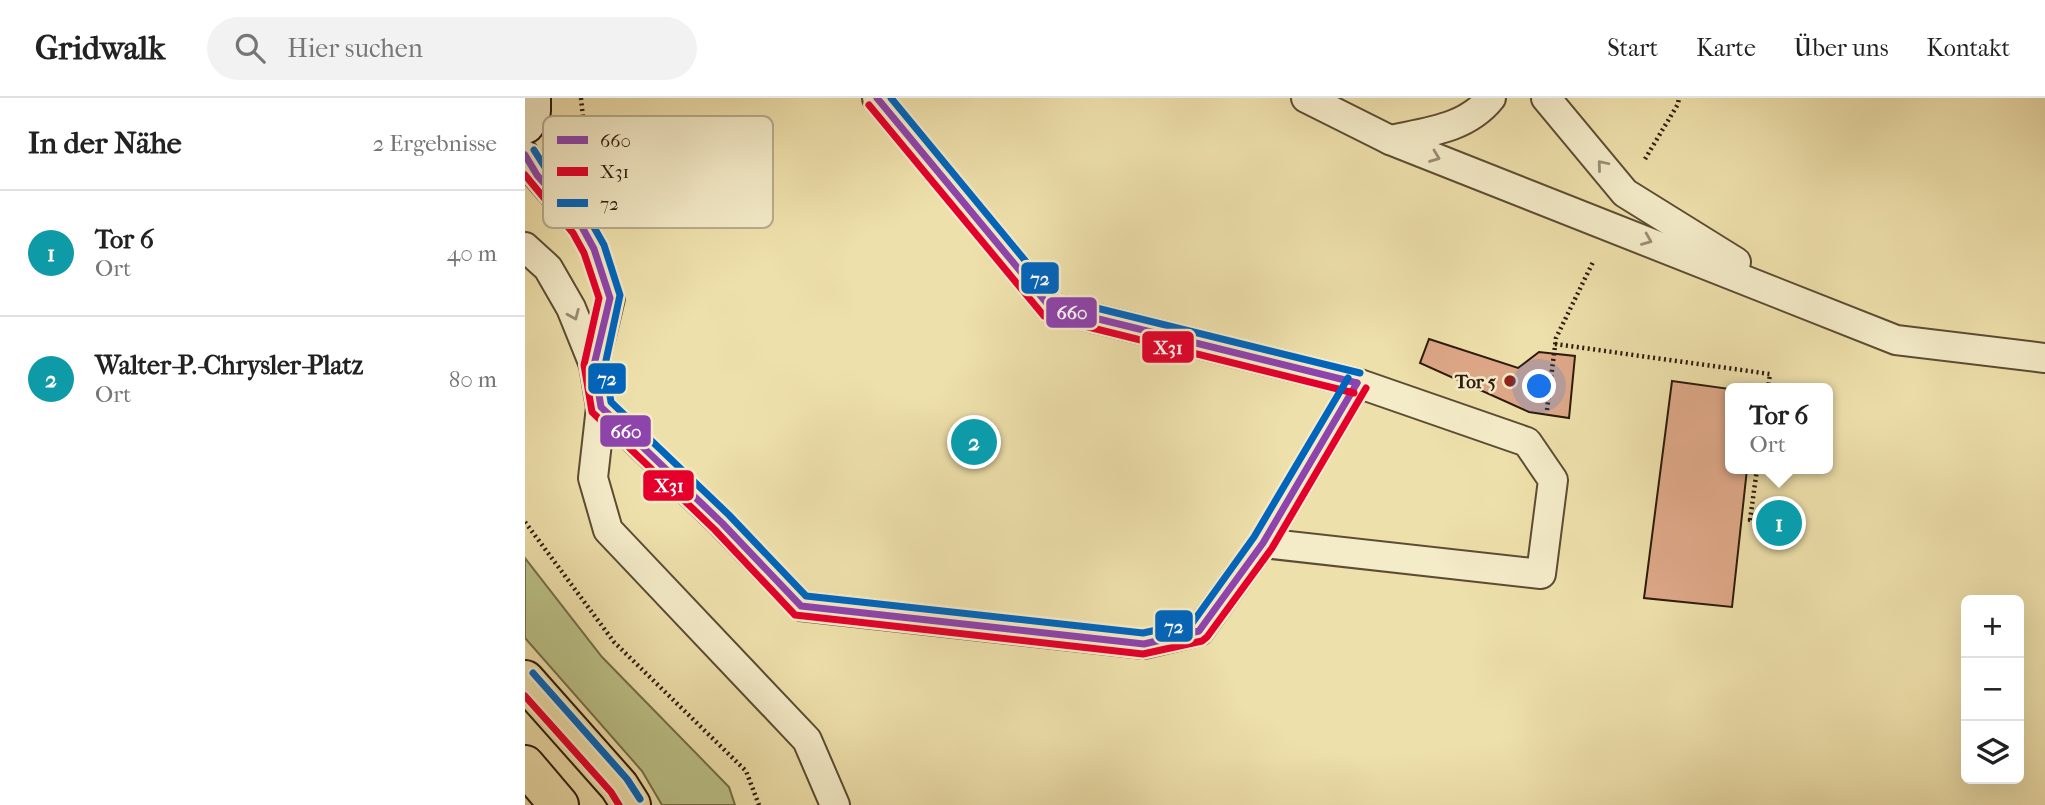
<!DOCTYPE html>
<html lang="de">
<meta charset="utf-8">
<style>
:root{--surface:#fff;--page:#f2f2f2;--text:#222;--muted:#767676;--line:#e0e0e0;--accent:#db2777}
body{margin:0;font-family:"IM FELL French Canon",serif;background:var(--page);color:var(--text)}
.controls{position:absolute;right:21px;bottom:21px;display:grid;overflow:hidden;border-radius:10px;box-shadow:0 7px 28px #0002}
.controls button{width:63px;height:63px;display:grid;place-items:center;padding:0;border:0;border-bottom:2px solid var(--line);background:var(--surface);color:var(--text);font:35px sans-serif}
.you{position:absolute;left:1015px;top:289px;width:24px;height:24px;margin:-18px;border:5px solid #fff;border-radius:50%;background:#1a73e8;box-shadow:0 0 0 10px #1a73e833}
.badge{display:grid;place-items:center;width:46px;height:46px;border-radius:50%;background:var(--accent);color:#fff;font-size:23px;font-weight:700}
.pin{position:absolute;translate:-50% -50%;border:4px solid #fff;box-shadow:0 2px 7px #0006}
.popup{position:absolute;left:1200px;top:285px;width:108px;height:91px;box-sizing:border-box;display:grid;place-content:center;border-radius:10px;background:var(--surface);filter:drop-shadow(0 2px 5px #0005);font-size:23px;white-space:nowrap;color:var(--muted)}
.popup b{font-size:26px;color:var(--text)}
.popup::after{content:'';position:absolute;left:50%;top:100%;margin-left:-14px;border:14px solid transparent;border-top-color:var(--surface)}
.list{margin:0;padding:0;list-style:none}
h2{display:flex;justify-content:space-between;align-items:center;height:91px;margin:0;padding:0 28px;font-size:30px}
h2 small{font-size:23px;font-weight:400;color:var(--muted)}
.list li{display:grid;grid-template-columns:46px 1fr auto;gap:21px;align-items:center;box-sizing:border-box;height:126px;padding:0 28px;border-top:2px solid var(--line)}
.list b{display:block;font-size:26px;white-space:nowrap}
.list p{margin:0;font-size:23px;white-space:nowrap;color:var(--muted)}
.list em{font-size:23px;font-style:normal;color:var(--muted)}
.icon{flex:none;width:38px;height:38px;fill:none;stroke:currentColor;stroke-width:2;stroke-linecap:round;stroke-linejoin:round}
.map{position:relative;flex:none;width:1520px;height:707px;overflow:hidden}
header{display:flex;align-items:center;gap:42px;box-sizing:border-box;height:98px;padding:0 35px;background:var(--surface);border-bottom:2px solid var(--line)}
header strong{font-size:33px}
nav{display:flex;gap:38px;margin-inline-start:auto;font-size:24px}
.search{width:490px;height:63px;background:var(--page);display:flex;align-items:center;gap:18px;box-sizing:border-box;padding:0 24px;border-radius:38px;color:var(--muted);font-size:26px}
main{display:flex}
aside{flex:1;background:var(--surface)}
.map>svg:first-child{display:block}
.green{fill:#bbc187;stroke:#746e49;stroke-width:2}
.building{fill:#dea888;stroke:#2c1a0b;stroke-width:2}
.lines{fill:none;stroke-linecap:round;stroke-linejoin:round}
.service-casing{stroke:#5c4c33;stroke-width:32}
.secondary-casing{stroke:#2c1a0b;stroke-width:42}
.motorway-casing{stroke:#2c1a0b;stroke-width:42}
.path{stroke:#2c1a0b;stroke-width:4.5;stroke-dasharray:2 3.5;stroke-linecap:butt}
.service{stroke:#f4ebc8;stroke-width:28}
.secondary{stroke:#f4ebc8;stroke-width:38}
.motorway{stroke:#eee0ab;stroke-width:38}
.bus-1-casing{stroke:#f4ebc8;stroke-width:12}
.bus-2-casing{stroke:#f4ebc8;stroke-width:12}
.bus-3-casing{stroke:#f4ebc8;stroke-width:12}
.bus-1{stroke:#8e44ad;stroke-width:7}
.bus-2{stroke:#e4002b;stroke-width:7}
.bus-3{stroke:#0065bd;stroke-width:7}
.oneway{stroke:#9a8d73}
.poi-dot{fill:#8f2418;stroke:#f4ebc8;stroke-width:2.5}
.labels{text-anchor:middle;stroke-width:5;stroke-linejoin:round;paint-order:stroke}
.poi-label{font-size:19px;font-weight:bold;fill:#2c1a0b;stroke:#f4ebc8;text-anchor:end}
.key{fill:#f4ebc8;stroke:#b8ac8f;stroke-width:2}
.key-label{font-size:19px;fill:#2c1a0b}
.line-badge{stroke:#f4ebc8;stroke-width:2.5}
.badge-label{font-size:19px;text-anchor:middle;font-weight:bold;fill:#fff}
</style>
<header>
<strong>Gridwalk</strong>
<div class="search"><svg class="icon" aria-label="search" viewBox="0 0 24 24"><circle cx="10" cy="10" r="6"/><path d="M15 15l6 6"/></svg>Hier suchen</div>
<nav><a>Start</a><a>Karte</a><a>Über uns</a><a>Kontakt</a></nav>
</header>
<main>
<aside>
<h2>In der Nähe<small>2 Ergebnisse</small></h2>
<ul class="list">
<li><span class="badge" style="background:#0f9aa8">1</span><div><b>Tor 6</b><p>Ort</p></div><em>40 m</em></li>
<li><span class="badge" style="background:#0f9aa8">2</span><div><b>Walter-P.-Chrysler-Platz</b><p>Ort</p></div><em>80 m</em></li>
</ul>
</aside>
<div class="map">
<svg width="1520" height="707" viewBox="0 0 1520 707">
<rect width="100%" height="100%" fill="#eee0ab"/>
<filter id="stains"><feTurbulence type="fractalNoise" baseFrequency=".00286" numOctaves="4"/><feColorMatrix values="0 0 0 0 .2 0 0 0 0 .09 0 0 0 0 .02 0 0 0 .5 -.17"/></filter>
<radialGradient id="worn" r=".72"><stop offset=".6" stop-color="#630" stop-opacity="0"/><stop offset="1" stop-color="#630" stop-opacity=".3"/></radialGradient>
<polygon class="green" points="0,460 77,559 204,689 210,707 137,707 117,673 0,540"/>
<g class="building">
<polygon points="904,241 993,270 1014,254 1050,258 1044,320 1004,314 895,265"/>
<polygon points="1147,283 1205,291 1205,371 1222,371 1207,509 1119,500"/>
</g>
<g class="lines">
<g class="service-casing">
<g id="service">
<polyline points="352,0 525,209 832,285 1002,344 1028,382 1016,476 738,445"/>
<polyline points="781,0 865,42 1371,242 1520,260"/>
<polyline points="1021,0 1100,95 1211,164"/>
<path d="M865,42C902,34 941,31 966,0"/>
<polyline points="0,57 12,77 57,129 69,151 85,200 69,267"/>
<polyline points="0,149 23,170 46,210 69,267 76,309 68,380 83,432 282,642 310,707"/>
<polyline points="76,309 197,425 276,508 619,546 674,533 738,445 832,285"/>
</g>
</g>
<g class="secondary-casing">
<polyline id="secondary" points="0,26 6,13 6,0"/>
</g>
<g class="motorway-casing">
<g id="motorway">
<polyline points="0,582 94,688 106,707"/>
<polyline points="0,667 34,707"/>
</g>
</g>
<g class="path">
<polyline points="56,0 61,50 75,80 76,90"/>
<polyline points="1120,61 1153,6 1154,0"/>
<polyline points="1030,246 1245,276 1243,290"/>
<polyline points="1022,312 1031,240 1069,162"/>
<polyline points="1232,371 1225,422 1269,426"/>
<polyline points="0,424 89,544 221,673 234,707"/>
</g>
<use href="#service" class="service"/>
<use href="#secondary" class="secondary"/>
<use href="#motorway" class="motorway"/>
<g class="bus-1-casing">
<g id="bus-1">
<polyline points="352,0 525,209 832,285"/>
<polyline points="0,57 12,77 57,129 69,151 85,200 69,267 76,309 197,425 276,508 619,546 674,533 738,445 832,285"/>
</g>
</g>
<g class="bus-2-casing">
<g id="bus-2">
<polyline points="344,7 519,218 829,295"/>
<polyline points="0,77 48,135 59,155 74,200 59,267 67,314 190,432 270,517 618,556 677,543 682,539 747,450 841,290"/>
<polyline points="0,598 86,694 94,707"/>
</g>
</g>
<g class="bus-3-casing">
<g id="bus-3">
<polyline points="366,0 531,200 835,275"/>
<polyline points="9,52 21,71 66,124 79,147 95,197 80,267 86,304 204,417 281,498 618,535 668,524 729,439 823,280"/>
<polyline points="8,575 102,681 115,701"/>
</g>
</g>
<use href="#bus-1" class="bus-1"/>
<use href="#bus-2" class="bus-2"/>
<use href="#bus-3" class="bus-3"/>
</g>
<defs><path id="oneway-chevron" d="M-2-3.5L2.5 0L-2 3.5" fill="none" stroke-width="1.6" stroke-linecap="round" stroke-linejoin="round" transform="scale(1.75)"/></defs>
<g class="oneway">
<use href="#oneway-chevron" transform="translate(910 59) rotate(21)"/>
<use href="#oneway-chevron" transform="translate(1077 67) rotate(-130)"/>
<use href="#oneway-chevron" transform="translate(1122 142) rotate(22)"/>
<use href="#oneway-chevron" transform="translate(49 217) rotate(67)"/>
</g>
<circle class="poi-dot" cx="985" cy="283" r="7"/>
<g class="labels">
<g class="poi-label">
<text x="971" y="290">Tor 5</text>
</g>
</g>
<rect x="18" y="18" width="230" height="112" rx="10" class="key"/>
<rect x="32" y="38" width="31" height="8" fill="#8e44ad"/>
<rect x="32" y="69" width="31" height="9" fill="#e4002b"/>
<rect x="32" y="101" width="31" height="8" fill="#0065bd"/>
<g class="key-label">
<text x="75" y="49">660</text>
<text x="75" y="80">X31</text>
<text x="75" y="112">72</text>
</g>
<g class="line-badge">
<rect x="495" y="163" width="40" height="34" rx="7" fill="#0065bd"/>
<rect x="520" y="198" width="53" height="33" rx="7" fill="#8e44ad"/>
<rect x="616" y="232" width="54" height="34" rx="7" fill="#e4002b"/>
<rect x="62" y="264" width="40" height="33" rx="7" fill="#0065bd"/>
<rect x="74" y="316" width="53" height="34" rx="7" fill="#8e44ad"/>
<rect x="117" y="371" width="53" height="33" rx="7" fill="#e4002b"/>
<rect x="629" y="511" width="40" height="34" rx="7" fill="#0065bd"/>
</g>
<g class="badge-label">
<text x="515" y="187">72</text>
<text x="547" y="221">660</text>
<text x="643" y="256">X31</text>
<text x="82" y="287">72</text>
<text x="101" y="340">660</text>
<text x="144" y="394">X31</text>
<text x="649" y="535">72</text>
</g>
<rect width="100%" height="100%" filter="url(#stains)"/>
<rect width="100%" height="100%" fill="url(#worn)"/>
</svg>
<div class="controls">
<button>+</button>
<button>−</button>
<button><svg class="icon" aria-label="layers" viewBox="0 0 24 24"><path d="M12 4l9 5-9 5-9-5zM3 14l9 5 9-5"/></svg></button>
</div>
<div class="you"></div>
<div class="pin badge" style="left:1254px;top:425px;background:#0f9aa8">1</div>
<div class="popup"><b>Tor 6</b>Ort</div>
<div class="pin badge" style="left:449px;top:344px;background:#0f9aa8">2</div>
</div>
</main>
